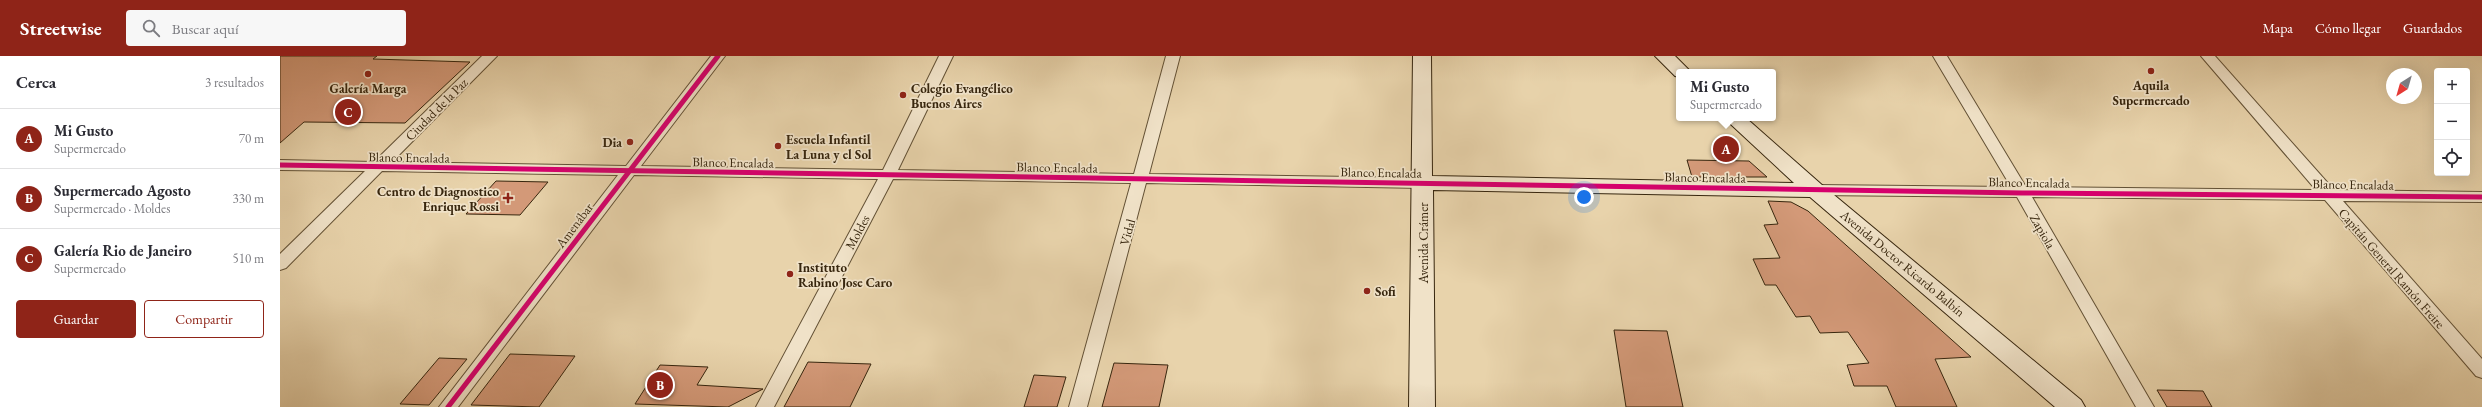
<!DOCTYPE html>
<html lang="es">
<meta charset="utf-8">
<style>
:root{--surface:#fff;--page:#f7f7f7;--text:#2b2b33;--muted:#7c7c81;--line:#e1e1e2;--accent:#8f2418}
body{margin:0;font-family:"EB Garamond",serif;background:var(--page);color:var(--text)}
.controls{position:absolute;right:12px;top:12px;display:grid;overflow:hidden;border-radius:4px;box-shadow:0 4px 16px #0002}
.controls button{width:36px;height:36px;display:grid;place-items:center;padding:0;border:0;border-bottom:1px solid var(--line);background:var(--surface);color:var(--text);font:20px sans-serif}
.compass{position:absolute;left:2106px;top:12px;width:36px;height:36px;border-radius:50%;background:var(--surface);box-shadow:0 4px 16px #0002;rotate:217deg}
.you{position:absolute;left:1304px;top:141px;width:14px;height:14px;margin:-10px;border:3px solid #fff;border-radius:50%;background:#1a73e8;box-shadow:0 0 0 6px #1a73e833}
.badge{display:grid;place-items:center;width:26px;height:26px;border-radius:50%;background:var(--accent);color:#fff;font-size:13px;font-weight:700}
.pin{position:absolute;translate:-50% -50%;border:2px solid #fff;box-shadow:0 1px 4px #0006}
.popup{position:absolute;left:1396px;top:13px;width:100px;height:52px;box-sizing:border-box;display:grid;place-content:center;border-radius:4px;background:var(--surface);filter:drop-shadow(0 1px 3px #0005);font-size:13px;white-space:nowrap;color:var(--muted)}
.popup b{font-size:15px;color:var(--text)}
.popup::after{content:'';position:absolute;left:50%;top:100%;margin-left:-8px;border:8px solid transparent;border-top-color:var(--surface)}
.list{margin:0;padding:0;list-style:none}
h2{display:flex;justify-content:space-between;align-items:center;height:52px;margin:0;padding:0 16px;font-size:17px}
h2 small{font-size:13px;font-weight:400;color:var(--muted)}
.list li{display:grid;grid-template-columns:26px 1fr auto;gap:12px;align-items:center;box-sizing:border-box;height:60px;padding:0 16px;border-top:1px solid var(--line)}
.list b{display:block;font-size:15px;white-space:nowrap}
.list p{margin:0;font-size:13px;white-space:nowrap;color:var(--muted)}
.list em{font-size:13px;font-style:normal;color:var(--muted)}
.actions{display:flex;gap:8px;padding:12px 16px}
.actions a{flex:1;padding:9px 0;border:1px solid var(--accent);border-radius:4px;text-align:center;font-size:14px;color:var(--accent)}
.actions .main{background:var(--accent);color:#fff}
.icon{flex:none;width:22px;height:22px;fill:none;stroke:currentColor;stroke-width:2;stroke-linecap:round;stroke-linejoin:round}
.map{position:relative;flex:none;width:2202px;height:351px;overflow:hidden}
header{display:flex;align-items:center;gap:24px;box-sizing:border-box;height:56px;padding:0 20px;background:var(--accent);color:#fff}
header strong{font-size:19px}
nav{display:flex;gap:22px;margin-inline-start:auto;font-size:14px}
.search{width:280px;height:36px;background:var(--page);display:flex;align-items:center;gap:10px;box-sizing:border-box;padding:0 14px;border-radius:4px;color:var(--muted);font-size:15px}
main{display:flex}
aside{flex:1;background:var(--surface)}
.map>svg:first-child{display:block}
.building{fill:#d39978;stroke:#37260e}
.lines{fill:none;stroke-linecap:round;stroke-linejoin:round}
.street-casing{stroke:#635135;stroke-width:2}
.secondary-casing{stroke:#37260e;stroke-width:2}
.street{fill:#f0e2c8;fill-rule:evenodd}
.secondary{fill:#f0e2c8;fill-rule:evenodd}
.cycleway-casing{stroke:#f0e2c8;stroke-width:8}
.cycleway{stroke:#d6006c;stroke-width:5}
.poi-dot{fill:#8f2418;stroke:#f0e2c8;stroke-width:1.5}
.labels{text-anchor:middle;stroke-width:3.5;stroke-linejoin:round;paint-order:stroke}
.poi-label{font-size:13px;font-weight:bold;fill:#37260e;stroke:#f0e2c8;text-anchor:start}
.street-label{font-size:13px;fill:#37260e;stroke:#f0e2c8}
</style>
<header>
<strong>Streetwise</strong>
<div class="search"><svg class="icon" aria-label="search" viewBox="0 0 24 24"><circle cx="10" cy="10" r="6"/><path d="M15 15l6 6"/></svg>Buscar aquí</div>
<nav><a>Mapa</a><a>Cómo llegar</a><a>Guardados</a></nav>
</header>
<main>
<aside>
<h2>Cerca<small>3 resultados</small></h2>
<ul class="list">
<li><span class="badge">A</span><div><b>Mi Gusto</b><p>Supermercado</p></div><em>70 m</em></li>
<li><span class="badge">B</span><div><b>Supermercado Agosto</b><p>Supermercado · Moldes</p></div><em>330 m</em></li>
<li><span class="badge">C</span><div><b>Galería Rio de Janeiro</b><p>Supermercado</p></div><em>510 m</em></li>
</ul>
<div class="actions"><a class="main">Guardar</a><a>Compartir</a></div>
</aside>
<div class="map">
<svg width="2202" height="351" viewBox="0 0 2202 351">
<rect width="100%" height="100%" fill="#e8d3ab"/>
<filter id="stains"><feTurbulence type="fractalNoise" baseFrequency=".005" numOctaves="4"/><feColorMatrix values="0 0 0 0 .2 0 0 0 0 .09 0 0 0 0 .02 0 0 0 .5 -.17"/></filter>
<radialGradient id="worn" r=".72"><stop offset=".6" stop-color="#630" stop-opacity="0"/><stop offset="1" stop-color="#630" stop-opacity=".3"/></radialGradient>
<g class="building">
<polygon points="0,0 97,0 93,3 190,6 125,67 24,66 0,87"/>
<polygon points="1407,104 1469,105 1487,121 1412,121"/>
<polygon points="216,125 268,126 240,159 186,158"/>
<polygon points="1488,145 1511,146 1528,155 1691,301 1655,303 1677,351 1616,351 1607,330 1574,330 1567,309 1589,307 1568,276 1540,277 1530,260 1516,261 1496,229 1485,229 1473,203 1500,202 1484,169 1498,168"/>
<polygon points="1334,274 1387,275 1403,351 1346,351"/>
<polygon points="230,298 295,300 259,351 191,349"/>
<polygon points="159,302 187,303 149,349 120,348"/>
<polygon points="528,306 558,307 591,308 570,351 504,351"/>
<polygon points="834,307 888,309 879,351 822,351"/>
<polygon points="380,309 428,311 417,329 483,333 448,351 355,348"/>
<polygon points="754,319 786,321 777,351 744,351"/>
<polygon points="1877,334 1923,335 1932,351 1887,351"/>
</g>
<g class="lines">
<g class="street-casing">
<g id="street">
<polygon points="202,0 217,0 112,106 346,110 431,0 445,0 361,110 603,114 659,0 673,0 618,114 854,118 886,0 900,0 869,118 1143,122 1151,127 1143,132 866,127 807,351 789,351 851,127 613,123 494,351 476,351 598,123 354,119 178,351 159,351 338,119 102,115 6,212 0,214 0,198 85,115 0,114 0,104 94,106"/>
<polygon points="1653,0 1667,0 1746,131 2036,134 1921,0 1935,0 2054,134 2202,136 2202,146 2063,145 2202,303 2202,322 2196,320 2045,144 1752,141 1874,351 1856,351 1737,141 1535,139 1527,134 1535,129 1731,131"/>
</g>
</g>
<g class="secondary-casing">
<g id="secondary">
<polygon points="1133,0 1151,0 1152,120 1514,127 1444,62 1466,62 1542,129 1801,344 1805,351 1775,351 1530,141 1153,134 1155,351 1129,351"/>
<polygon points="1375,0 1395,0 1411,16 1399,16 1399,21 1395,20"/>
</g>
</g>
<use href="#street" class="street"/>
<use href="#secondary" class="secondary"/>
<g class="cycleway-casing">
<g id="cycleway">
<polyline points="0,109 1742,137 2202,141"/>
<polyline points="168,351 438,0"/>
</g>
</g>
<use href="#cycleway" class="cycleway"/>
</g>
<g class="poi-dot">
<circle cx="1871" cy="15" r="4"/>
<circle cx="88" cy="18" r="4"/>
<circle cx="623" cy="39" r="4"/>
<circle cx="350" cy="86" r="4"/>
<circle cx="498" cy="90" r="4"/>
<path d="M226 136h4v4h4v4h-4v4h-4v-4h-4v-4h4z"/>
<circle cx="510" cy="218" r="4"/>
<circle cx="1087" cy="235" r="4"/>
</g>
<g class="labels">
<g class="poi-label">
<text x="1871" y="34" text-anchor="middle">Aquila<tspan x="1871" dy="15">Supermercado</tspan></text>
<text x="88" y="37" text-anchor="middle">Galería Marga</text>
<text x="631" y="37">Colegio Evangélico<tspan x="631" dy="15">Buenos Aires</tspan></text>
<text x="506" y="88">Escuela Infantil<tspan x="506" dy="15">La Luna y el Sol</tspan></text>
<text x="342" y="91" text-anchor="end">Dia</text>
<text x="219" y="140" text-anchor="end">Centro de Diagnostico<tspan x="219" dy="15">Enrique Rossi</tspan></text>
<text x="518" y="216">Instituto<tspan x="518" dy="15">Rabino Jose Caro</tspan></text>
<text x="1095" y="240">Sofi</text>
</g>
<g class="street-label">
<text transform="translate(156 53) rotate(-45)" y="5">Ciudad de la Paz</text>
<text transform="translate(129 101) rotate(1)" y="5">Blanco Encalada</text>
<text transform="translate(453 106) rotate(1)" y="5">Blanco Encalada</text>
<text transform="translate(777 111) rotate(1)" y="5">Blanco Encalada</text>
<text transform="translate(1101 116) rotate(1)" y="5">Blanco Encalada</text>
<text transform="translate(1425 121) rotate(1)" y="5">Blanco Encalada</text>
<text transform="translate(1749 126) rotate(1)" y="5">Blanco Encalada</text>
<text transform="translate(2073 128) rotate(1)" y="5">Blanco Encalada</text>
<text transform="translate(294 169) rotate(-53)" y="5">Amenábar</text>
<text transform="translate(1763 175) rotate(60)" y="5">Zapiola</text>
<text transform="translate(577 176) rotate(-62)" y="5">Moldes</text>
<text transform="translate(847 176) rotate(-74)" y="5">Vidal</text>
<text transform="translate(1143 187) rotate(-90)" y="5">Avenida Crámer</text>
<text transform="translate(1623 207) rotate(40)" y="5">Avenida Doctor Ricardo Balbín</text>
<text transform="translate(2112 212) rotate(49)" y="5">Capitán General Ramón Freire</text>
</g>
</g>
<rect width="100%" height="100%" filter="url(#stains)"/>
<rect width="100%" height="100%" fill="url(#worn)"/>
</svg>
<div class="controls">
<button>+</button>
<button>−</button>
<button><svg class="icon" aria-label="locate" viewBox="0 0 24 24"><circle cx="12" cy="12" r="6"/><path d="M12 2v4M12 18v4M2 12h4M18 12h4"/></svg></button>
</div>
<svg class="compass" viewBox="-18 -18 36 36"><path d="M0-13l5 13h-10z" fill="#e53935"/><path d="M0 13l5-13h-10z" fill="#7c7c81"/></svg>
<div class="you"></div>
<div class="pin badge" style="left:1446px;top:93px">A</div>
<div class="popup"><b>Mi Gusto</b>Supermercado</div>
<div class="pin badge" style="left:380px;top:329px">B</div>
<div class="pin badge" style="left:68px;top:56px">C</div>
</div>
</main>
